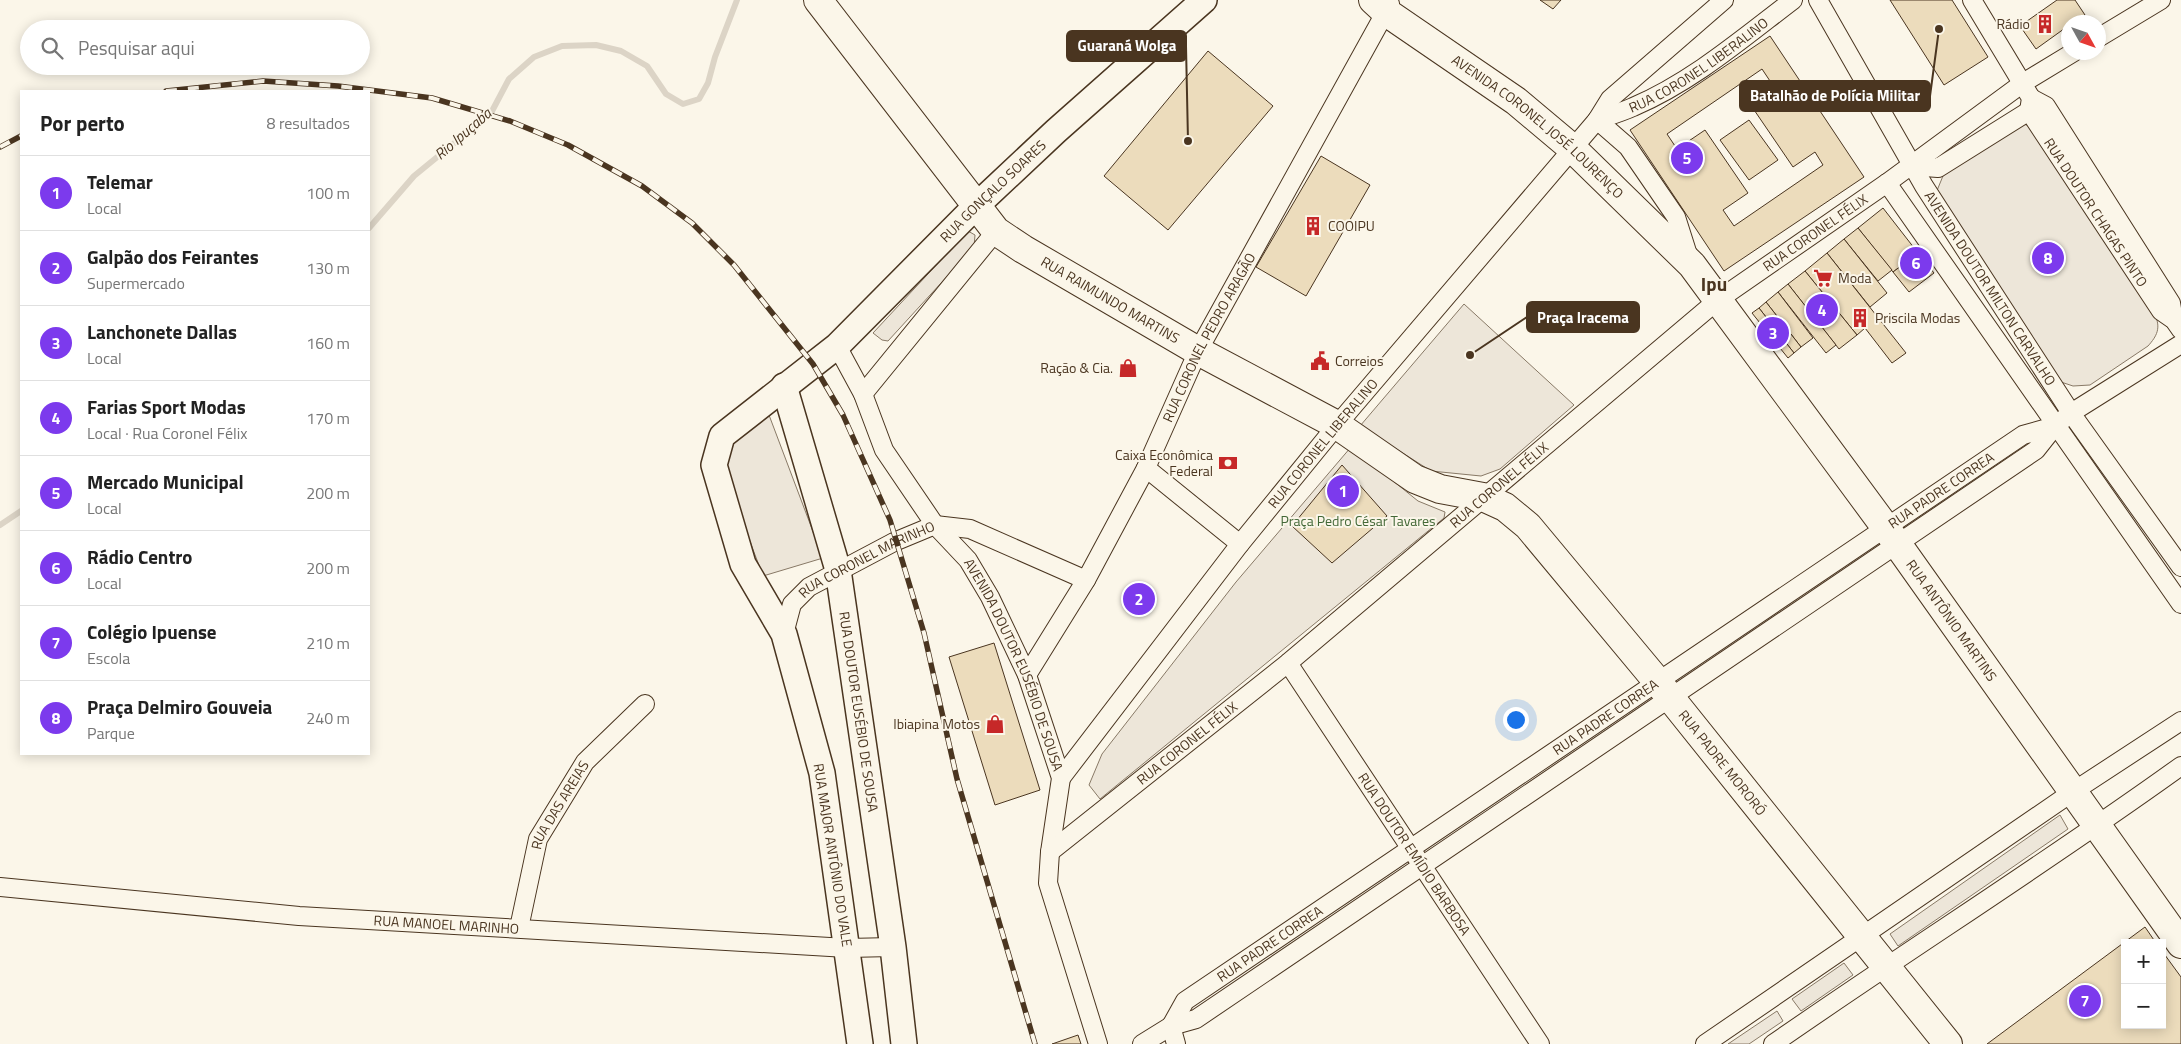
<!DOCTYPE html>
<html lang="pt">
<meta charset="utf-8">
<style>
:root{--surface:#fff;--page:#f2f2f2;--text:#222;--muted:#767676;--line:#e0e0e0;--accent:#7c3aed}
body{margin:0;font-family:"Titillium Web",sans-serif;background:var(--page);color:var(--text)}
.controls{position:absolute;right:15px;bottom:15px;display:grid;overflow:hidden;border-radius:0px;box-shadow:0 2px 12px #0003}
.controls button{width:45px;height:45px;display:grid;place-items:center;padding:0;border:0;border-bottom:1px solid var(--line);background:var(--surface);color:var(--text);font:25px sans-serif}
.compass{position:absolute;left:2061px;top:15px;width:45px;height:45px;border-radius:50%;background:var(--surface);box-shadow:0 2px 12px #0003;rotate:130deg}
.you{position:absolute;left:1515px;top:719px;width:18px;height:18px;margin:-12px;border:4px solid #fff;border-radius:50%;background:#1a73e8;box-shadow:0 0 0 8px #1a73e833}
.badge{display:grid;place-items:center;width:32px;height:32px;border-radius:50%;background:var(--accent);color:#fff;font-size:16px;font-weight:700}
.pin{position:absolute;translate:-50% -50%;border:2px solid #fff;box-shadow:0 1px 5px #0006}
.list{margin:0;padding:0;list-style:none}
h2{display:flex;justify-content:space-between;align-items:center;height:65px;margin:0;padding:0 20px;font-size:21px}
h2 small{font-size:16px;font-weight:400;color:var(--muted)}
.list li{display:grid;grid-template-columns:32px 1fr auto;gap:15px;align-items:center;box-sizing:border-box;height:75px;padding:0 20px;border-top:1px solid var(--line)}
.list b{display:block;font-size:19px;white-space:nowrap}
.list p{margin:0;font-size:16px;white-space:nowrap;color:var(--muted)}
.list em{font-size:16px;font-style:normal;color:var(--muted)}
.icon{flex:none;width:28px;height:28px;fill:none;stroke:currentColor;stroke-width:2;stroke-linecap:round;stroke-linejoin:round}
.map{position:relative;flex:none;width:2181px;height:1044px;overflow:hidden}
.search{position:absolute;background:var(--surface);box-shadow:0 2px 12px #0003;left:20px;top:20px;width:350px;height:55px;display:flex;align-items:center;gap:12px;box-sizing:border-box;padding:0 18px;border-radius:28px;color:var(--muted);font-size:19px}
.panel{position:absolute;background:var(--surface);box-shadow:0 2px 12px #0003;left:20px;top:90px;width:350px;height:665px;border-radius:0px}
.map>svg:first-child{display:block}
.green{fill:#ede6d9;stroke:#887966}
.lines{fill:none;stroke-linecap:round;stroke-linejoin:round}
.stream{stroke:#dcd4c6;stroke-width:6}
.building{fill:#ecdcbc;stroke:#4a3520;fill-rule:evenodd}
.street-casing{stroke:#4a3520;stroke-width:20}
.secondary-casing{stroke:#4a3520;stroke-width:28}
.primary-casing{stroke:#4a3520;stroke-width:30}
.street{stroke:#fbf6e9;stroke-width:18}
.secondary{stroke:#fbf6e9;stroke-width:25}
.primary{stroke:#fbf6e9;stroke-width:28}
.rail-casing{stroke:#4a3520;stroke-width:5.5}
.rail{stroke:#fbf6e9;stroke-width:4;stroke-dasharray:11;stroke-linecap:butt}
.labels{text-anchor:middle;stroke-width:4;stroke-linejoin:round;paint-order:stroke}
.poi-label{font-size:14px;fill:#4a3520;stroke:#fbf6e9;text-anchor:end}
.street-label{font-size:14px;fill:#4a3520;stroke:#fbf6e9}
.park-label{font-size:14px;fill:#436837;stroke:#fbf6e9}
.water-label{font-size:15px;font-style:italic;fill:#4a3520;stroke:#fbf6e9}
.district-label{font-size:19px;font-weight:bold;fill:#4a3520;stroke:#fbf6e9}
.leader{fill:none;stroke:#4a3520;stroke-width:2}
.callout-dot{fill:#4a3520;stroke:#fbf6e9;stroke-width:2}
.callout{fill:#4a3520;stroke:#4a3520;stroke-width:2}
.callout-label{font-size:15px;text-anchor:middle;font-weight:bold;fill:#fff}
</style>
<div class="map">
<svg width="2181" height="1044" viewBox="0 0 2181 1044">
<rect width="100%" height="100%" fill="#fbf6e9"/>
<g class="green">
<path d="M2020,123L2030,126L2155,315C2161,328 2157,336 2148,346L2090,385L2073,386L2061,382L1936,193L1945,171Z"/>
<polygon points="968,231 975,235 974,247 888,341 882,340 873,333"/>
<polygon points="1464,304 1574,405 1500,469 1481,476 1431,471 1360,426"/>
<polygon points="769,415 823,558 763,576 726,478 730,445"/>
<polygon points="1351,447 1418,501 1445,512 1444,518 1100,799 1089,785 1102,754 1236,582"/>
<polygon points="2060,815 2068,829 1898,946 1890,934"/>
<polygon points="1844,963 1853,975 1801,1011 1792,999"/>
<polygon points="1777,1011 1783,1021 1749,1044 1728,1044"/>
</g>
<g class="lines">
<g class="stream">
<polyline points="369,228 414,176 491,113 509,79 534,57 562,46 596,45 621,51 647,66 666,94 683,104 699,99 708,83 715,57 737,0"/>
<polyline points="0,525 21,511"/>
</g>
</g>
<g class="building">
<polygon points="1540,0 1561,0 1553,9"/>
<polygon points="1890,0 1952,0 1988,57 1944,85"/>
<polygon points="2057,0 2075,0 2085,15 2074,22 2068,22 2068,26 2036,49 2020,26"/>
<path d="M1770,36L1864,177L1724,271L1630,130ZM1762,69L1772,84L1748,101L1793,167L1815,152L1823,165L1734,226L1723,210L1748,193L1705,130L1677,149L1667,134Z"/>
<polygon points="1208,51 1273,106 1168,230 1104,176"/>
<polygon points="1749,120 1778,160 1749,180 1720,140"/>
<polygon points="1321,156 1370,185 1306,296 1256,267"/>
<polygon points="1883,208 1918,253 1893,272 1858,228"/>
<polygon points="1858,228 1892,270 1878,281 1844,239"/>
<polygon points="1844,239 1887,293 1870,307 1827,253"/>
<polygon points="1827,253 1906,353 1892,363 1865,328 1857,335 1805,271"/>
<polygon points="1918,253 1934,273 1909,292 1893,272"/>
<polygon points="1805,271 1857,335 1839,349 1788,284"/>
<polygon points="1788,284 1836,345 1826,353 1778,292"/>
<polygon points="1778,292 1813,338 1801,347 1766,302"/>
<polygon points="1766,302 1801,347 1794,353 1759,308"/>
<polygon points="1759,308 1794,353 1788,358 1752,313"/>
<polygon points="1342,465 1387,516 1332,563 1292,526"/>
<polygon points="994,643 1040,790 995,805 949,657"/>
<polygon points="2145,927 2156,943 2125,943 2125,1025 2162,1025 2162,951 2181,977 2181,1044 1987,1044"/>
<polygon points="1078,1035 1081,1044 1052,1044"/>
</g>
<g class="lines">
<g class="street-casing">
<g id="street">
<path id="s1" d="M1818,0L1924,186L2071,413L2181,567"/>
<path id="s2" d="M1972,0L2031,98L2029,111L2161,311L2174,320L2181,330"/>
<polyline points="2098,38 2161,0"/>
<polyline points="2031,98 2046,106 2171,303 2174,320"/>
<path id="s3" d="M1597,120C1609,116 1622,112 1633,107C1692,82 1743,38 1793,0"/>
<polyline points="1597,120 1628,147 1676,217 1689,258"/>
<polyline points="1911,166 1938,168 2029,111"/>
<polyline points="1887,183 2181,604"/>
<path id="s4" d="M837,346L863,394L884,450L935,525L968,560L990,597L1027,675L1061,778L1050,852L1048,883L1098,1044"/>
<polyline points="863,394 996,231"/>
<polyline points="1146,468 1240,544"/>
<path id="s5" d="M784,634L792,604L809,587L894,542L935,525L970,529L1086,580"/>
<path id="s6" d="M1288,663L1540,1044"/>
<path id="s7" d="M1027,675L1086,580L1146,468L1198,351L1390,4"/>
<path id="s8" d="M1061,778L1240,544L1337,425L1597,120L1610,99L1724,0"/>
<path id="s9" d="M1050,852L1288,663L1718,300L1887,183L2023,83L2074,52"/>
<path id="s10" d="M0,887L299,916L847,948L893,947"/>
<path id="s11" d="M519,928L538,839L585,762L645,704"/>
<path id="s12" d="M1171,1026L1185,1001L2023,435L2055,426"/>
<polyline points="1171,1026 1176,1044"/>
<polyline points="1142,1044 1171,1026 1196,1019 2036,450 2055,426 2071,413 2181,344"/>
<polyline points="1705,1044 2074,791 2181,721"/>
<path d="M1773,1044C1908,950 2048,862 2181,766"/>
</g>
</g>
<g class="secondary-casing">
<g id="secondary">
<path id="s13" d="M784,386L838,570L893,947L904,1044"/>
<path id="s14" d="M860,1044L822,773L784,634L743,564L714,465L722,436L837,346L975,207L1056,131L1204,0"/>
</g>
</g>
<g class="primary-casing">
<g id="primary">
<path id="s15" d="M818,0L996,231L1023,249L1198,351L1337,425L1415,479L1440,489L1483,497L1505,507L1528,526L1657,681L1948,1044"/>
<path id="s16" d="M1373,0L1386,12L1516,101L1572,148L1692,265L1886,528L2181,944"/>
</g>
</g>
<use href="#street" class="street"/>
<use href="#secondary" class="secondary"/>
<use href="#primary" class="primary"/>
<g class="rail-casing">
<g id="rail">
<polyline points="166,91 263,81 338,86 432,98 510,121 568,145 642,186 692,223 734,265 813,364 843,415 890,520 924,633 957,779 1035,1044"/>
<polyline points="0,147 21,136"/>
</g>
</g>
<use href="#rail" class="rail"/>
</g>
<defs>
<g id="building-bare" transform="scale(1.5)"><path d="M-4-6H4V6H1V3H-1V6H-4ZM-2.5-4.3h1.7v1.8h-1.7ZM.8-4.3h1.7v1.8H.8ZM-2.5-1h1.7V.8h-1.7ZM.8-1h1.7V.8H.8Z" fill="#c62828" stroke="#fbf6e9" stroke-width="2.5" paint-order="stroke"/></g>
<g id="supermarket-bare" transform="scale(1.5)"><path d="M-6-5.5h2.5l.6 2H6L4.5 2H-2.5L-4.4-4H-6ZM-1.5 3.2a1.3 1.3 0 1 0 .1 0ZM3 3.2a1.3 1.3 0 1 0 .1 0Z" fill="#c62828" stroke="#fbf6e9" stroke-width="2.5" paint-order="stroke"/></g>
<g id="civic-bare" transform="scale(1.5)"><path d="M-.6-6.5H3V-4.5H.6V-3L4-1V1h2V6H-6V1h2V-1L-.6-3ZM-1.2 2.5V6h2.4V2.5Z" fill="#c62828" stroke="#fbf6e9" stroke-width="2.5" paint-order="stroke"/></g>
<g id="shop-bare" transform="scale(1.5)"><path d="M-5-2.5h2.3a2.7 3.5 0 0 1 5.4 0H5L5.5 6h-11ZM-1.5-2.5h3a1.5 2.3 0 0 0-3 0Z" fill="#c62828" stroke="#fbf6e9" stroke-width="2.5" paint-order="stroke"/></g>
<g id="bank-bare" transform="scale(1.5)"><path d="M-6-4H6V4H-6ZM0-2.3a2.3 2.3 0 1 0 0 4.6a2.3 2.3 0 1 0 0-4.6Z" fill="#c62828" stroke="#fbf6e9" stroke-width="2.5" paint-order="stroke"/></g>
</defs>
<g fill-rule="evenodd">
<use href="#building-bare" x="2045" y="24"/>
<use href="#building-bare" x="1313" y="226"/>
<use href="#supermarket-bare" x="1823" y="278"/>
<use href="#building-bare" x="1860" y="318"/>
<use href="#civic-bare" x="1320" y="361"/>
<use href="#shop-bare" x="1128" y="368"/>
<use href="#bank-bare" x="1228" y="463"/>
<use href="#shop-bare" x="995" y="724"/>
</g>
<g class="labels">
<g class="poi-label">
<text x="2030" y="29">Rádio</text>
<text x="1328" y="231" text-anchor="start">COOIPU</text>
<text x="1838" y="283" text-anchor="start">Moda</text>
<text x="1875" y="323" text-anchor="start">Priscila Modas</text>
<text x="1335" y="366" text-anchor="start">Correios</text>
<text x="1113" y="373">Ração &amp; Cia.</text>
<text x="1213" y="460">Caixa Econômica<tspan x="1213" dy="16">Federal</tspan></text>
<text x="980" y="729">Ibiapina Motos</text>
</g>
<g class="street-label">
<text dy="5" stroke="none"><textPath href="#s3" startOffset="116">RUA CORONEL LIBERALINO</textPath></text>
<text dy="5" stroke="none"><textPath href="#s16" startOffset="208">AVENIDA CORONEL JOSÉ LOURENÇO</textPath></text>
<text dy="5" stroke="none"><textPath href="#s14" startOffset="998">RUA GONÇALO SOARES</textPath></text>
<text dy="5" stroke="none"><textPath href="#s2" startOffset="249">RUA DOUTOR CHAGAS PINTO</textPath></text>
<text dy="5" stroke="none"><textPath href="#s9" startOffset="985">RUA CORONEL FÉLIX</textPath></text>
<text dy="5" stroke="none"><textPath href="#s1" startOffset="336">AVENIDA DOUTOR MILTON CARVALHO</textPath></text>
<text dy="5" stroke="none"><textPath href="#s15" startOffset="425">RUA RAIMUNDO MARTINS</textPath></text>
<text dy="5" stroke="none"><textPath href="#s7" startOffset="384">RUA CORONEL PEDRO ARAGÃO</textPath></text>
<text dy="5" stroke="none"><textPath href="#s8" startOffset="425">RUA CORONEL LIBERALINO</textPath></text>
<text dy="5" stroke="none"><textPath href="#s9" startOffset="580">RUA CORONEL FÉLIX</textPath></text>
<text dy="5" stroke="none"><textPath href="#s12" startOffset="941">RUA PADRE CORREA</textPath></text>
<text dy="5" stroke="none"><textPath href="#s5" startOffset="119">RUA CORONEL MARINHO</textPath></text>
<text dy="5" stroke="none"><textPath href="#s16" startOffset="856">RUA ANTÔNIO MARTINS</textPath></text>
<text dy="5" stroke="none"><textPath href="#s4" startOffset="368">AVENIDA DOUTOR EUSÉBIO DE SOUSA</textPath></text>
<text dy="5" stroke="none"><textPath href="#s13" startOffset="335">RUA DOUTOR EUSÉBIO DE SOUSA</textPath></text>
<text dy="5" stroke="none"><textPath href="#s12" startOffset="536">RUA PADRE CORREA</textPath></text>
<text dy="5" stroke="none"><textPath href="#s9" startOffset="175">RUA CORONEL FÉLIX</textPath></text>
<text dy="5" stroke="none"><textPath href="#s15" startOffset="1210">RUA PADRE MORORÓ</textPath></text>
<text dy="5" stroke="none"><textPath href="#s11" startOffset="131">RUA DAS AREIAS</textPath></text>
<text dy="5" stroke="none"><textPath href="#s6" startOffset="229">RUA DOUTOR EMÍDIO BARBOSA</textPath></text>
<text transform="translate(833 855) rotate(81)" y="5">RUA MAJOR ANTÔNIO DO VALE</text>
<text dy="5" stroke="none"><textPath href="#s10" startOffset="448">RUA MANOEL MARINHO</textPath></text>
<text dy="5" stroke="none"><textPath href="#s12" startOffset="131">RUA PADRE CORREA</textPath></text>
</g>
<g class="park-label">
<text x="1358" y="526">Praça Pedro César Tavares</text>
</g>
<g class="water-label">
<text transform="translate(463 134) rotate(-41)" y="5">Rio Ipuçaba</text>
</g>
<g class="district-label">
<text x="1714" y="291">Ipu</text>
</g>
</g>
<path class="leader" d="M1188 141L1186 46M1939 29L1930 96M1470 355L1527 317"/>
<g class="callout-dot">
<circle cx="1188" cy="141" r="5"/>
<circle cx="1939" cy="29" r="5"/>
<circle cx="1470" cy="355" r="5"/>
</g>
<g class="callout">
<rect x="1067" y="31" width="119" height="30" rx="5"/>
<rect x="1740" y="81" width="190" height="30" rx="5"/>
<rect x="1527" y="302" width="112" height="30" rx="5"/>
</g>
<g class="callout-label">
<text x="1127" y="51">Guaraná Wolga</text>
<text x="1835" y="101">Batalhão de Polícia Militar</text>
<text x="1583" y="323">Praça Iracema</text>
</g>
</svg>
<div class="controls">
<button>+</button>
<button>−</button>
</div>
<svg class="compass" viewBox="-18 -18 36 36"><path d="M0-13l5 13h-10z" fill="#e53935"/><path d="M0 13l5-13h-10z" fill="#767676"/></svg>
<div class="you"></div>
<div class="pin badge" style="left:1343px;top:491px">1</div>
<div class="pin badge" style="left:1139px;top:599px">2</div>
<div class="pin badge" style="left:1773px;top:333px">3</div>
<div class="pin badge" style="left:1822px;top:310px">4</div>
<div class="pin badge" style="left:1687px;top:158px">5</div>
<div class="pin badge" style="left:1916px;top:263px">6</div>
<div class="pin badge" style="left:2085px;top:1001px">7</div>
<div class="pin badge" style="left:2048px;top:258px">8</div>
<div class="search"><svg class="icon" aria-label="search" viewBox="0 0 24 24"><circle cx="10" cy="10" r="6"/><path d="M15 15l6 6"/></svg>Pesquisar aqui</div>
<section class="panel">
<h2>Por perto<small>8 resultados</small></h2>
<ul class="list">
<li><span class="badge">1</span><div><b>Telemar</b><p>Local</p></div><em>100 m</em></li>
<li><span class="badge">2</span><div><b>Galpão dos Feirantes</b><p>Supermercado</p></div><em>130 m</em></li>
<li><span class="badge">3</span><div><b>Lanchonete Dallas</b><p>Local</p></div><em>160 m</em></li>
<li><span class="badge">4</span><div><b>Farias Sport Modas</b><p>Local · Rua Coronel Félix</p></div><em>170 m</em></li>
<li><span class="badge">5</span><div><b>Mercado Municipal</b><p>Local</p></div><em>200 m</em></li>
<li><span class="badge">6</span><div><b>Rádio Centro</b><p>Local</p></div><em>200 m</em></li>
<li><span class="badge">7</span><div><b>Colégio Ipuense</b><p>Escola</p></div><em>210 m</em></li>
<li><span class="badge">8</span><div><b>Praça Delmiro Gouveia</b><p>Parque</p></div><em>240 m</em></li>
</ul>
</section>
</div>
